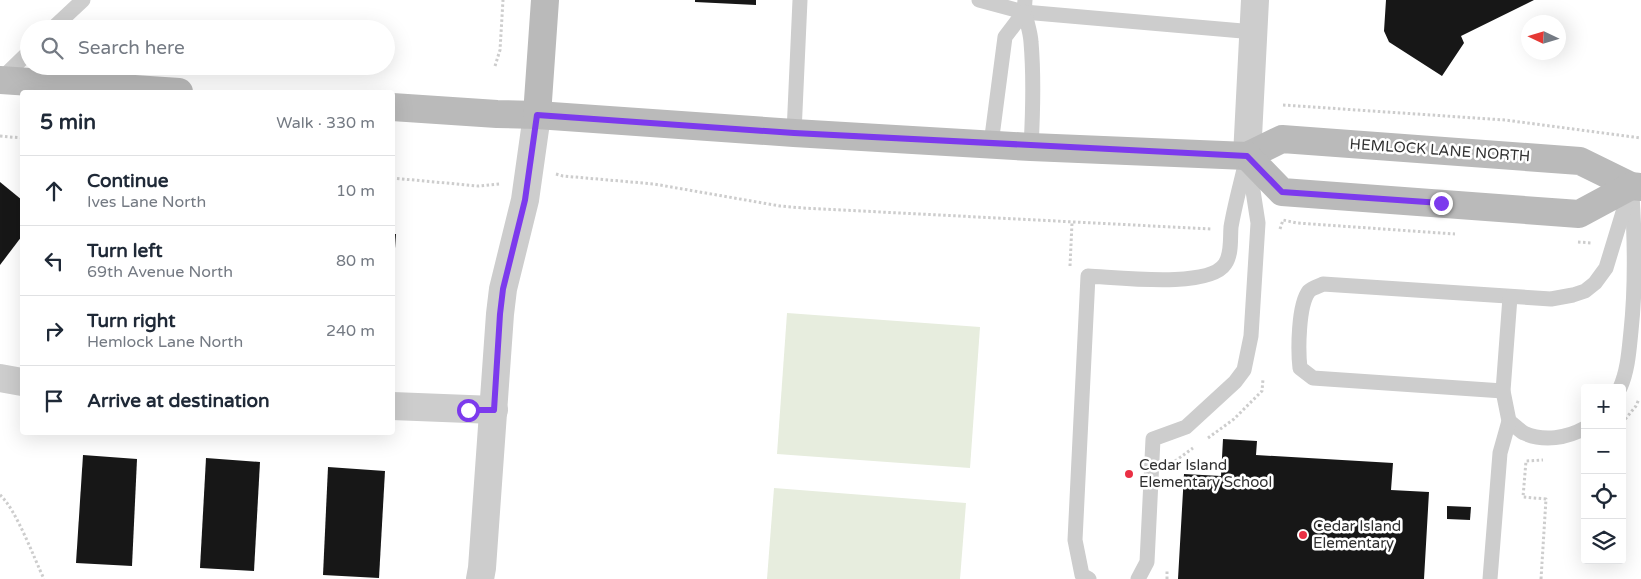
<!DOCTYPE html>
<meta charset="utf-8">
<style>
:root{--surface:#fff;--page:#f2f2f3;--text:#1f2937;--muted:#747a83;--line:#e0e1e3}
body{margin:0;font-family:"Varela Round",sans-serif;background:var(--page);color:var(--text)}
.controls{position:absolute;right:15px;bottom:15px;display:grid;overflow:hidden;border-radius:5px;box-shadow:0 5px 20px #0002}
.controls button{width:45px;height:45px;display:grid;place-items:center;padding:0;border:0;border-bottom:1px solid var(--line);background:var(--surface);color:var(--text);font:25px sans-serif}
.compass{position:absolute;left:1521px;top:15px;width:45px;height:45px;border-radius:50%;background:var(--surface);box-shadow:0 5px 20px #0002;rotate:274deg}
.stop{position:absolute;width:15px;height:15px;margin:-11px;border:4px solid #7c3aed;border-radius:50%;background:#fff}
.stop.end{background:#7c3aed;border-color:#fff;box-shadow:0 1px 5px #0008}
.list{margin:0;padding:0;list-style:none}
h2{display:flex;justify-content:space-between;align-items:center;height:65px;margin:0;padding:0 20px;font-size:21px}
h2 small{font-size:16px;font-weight:400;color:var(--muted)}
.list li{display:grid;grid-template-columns:32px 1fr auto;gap:15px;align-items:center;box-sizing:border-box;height:70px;padding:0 20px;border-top:1px solid var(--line)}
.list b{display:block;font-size:19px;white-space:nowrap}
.list p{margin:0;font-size:16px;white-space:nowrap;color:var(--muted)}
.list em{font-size:16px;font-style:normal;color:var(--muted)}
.icon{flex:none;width:28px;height:28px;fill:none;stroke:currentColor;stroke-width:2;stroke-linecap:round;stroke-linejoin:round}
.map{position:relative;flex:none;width:1641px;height:579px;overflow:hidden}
.search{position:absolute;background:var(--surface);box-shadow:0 5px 20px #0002;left:20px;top:20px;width:375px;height:55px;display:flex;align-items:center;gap:12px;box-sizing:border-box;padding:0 18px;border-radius:28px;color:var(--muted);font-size:19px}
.panel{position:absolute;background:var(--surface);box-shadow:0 5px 20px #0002;left:20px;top:90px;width:375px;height:345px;border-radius:5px}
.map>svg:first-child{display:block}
.green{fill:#e7edde}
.building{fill:#171717}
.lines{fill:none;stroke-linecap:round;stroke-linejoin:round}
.path{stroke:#cdcdcd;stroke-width:3;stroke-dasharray:2.5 2.5;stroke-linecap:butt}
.lane{stroke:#cdcdcd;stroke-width:15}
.street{stroke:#cdcdcd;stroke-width:28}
.secondary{stroke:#bababa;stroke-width:28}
.route{stroke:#7c3aed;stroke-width:6}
.poi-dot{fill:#ea2f44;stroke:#fff;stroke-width:2}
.labels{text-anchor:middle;stroke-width:5;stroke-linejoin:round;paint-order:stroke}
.street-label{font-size:15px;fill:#303030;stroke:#fff}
.poi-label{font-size:15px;fill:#303030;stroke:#fff;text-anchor:start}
</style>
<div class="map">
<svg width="1641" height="579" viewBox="0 0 1641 579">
<rect width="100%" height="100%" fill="#fff"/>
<g class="green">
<polygon points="787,313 980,327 970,468 777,454"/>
<polygon points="774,488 966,503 960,579 767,579"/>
</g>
<g class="building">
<polygon points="695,0 756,0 756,5 695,2"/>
<polygon points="1386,0 1534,0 1461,36 1464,43 1442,76 1389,42 1384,31"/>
<polygon points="0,182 22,200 22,236 0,265"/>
<polygon points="392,234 396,234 394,263 392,263"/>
<polygon points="1223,439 1257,441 1256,455 1393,463 1391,490 1429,492 1424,579 1178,579 1184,474 1221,476"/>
<polygon points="83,455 137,459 132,566 76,563"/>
<polygon points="206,458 260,462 254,571 200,568"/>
<polygon points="328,467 385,471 379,578 323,575"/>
<polygon points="1447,506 1471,507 1470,520 1447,519"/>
</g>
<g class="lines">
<g class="path">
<polyline points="495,66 500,50 503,0"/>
<polyline points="1283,105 1505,120 1641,138"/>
<polyline points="0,136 22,138"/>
<polyline points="556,174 563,176 654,184 780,206 803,208 1211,229"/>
<polyline points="392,178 478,186 500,184"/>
<polyline points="1280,229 1283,220 1297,223 1455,234"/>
<polyline points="1578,242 1592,243"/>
<polyline points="1070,266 1072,223"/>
<polyline points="1622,423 1636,406 1639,399"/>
<polyline points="1208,438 1234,419 1262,391 1263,379"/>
<polyline points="1171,464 1193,448"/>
<path d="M0,495C16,509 34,558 44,579"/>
<polyline points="1167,579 1167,570"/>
<polyline points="1541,579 1546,499 1523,497 1526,461 1543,460"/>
</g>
<g class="lane">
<polyline points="979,0 1024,12 1254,32"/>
<path d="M1025,0C1023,17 1030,26 1031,42C1034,77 1033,111 1031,147"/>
<polyline points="52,29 83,0"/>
<polyline points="0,80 29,52"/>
<polyline points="794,133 800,0"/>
<polyline points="991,144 1005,37 1024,12"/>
<path d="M1620,388C1628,370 1629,350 1631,331C1636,284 1635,242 1632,195"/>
<path d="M1503,391L1313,378L1300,368C1298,351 1298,305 1309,291C1312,288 1319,286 1323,284L1551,299L1573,295L1585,291L1595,283L1606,268L1631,186"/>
<path d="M1509,421C1514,425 1519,430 1524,433C1544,442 1567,438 1585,428"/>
<path d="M1089,579L1082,575L1075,540L1088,276C1116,277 1209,289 1225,264C1232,254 1230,239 1231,227C1235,203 1242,180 1247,156"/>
<polyline points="1138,579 1147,562 1153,439 1186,427 1235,382 1244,370 1251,336 1258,223 1249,165"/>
<polyline points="1490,579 1500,453 1509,421 1503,391 1510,297"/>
</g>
<g class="street">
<polyline points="1247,156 1255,0"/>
<polyline points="0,378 22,382"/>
<polyline points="392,406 494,410"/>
<polyline points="480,579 482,568 500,314 503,289 525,200 537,115"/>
</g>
<g class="secondary">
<polyline points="0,80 179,92"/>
<polyline points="392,107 497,114 537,115 794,133 1031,147 1247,156 1282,139 1580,161 1631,186 1641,187"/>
<polyline points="537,115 545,0"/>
<polyline points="1247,156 1282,192 1579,214 1631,186"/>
</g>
</g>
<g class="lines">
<polyline class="route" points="468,410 494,410 500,314 503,289 525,200 537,115 794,133 1247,156 1282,192 1441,203"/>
</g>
<g class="poi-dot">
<circle cx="1129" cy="474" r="5"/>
<circle cx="1303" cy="535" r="5"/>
</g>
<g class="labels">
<g class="street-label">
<text transform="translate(1440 150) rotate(4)" y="5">HEMLOCK LANE NORTH</text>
</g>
<g class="poi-label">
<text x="1139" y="470">Cedar Island<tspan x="1139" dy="17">Elementary School</tspan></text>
<text x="1313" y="531">Cedar Island<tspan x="1313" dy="17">Elementary</tspan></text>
</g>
</g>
</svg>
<div class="controls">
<button>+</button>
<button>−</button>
<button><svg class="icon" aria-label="locate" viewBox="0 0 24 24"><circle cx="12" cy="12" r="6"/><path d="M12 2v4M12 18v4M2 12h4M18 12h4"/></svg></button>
<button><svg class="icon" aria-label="layers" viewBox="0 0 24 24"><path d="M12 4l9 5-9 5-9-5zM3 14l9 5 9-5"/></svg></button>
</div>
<svg class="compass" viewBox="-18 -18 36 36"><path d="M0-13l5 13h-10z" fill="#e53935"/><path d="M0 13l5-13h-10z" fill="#747a83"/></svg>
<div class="stop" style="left:468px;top:410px"></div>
<div class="stop end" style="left:1441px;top:203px"></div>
<div class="search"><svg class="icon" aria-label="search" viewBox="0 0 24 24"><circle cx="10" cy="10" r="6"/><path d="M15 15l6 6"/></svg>Search here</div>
<section class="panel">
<h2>5 min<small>Walk · 330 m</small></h2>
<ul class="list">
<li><svg class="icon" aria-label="ahead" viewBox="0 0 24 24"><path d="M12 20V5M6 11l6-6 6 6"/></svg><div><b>Continue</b><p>Ives Lane North</p></div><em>10 m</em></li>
<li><svg class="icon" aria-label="left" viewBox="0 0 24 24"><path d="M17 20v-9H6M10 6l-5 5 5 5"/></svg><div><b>Turn left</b><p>69th Avenue North</p></div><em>80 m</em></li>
<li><svg class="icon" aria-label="right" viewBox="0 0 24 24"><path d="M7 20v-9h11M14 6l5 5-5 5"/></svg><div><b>Turn right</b><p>Hemlock Lane North</p></div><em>240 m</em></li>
<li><svg class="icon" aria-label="arrive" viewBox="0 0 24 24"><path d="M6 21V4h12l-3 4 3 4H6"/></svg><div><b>Arrive at destination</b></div></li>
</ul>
</section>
</div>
